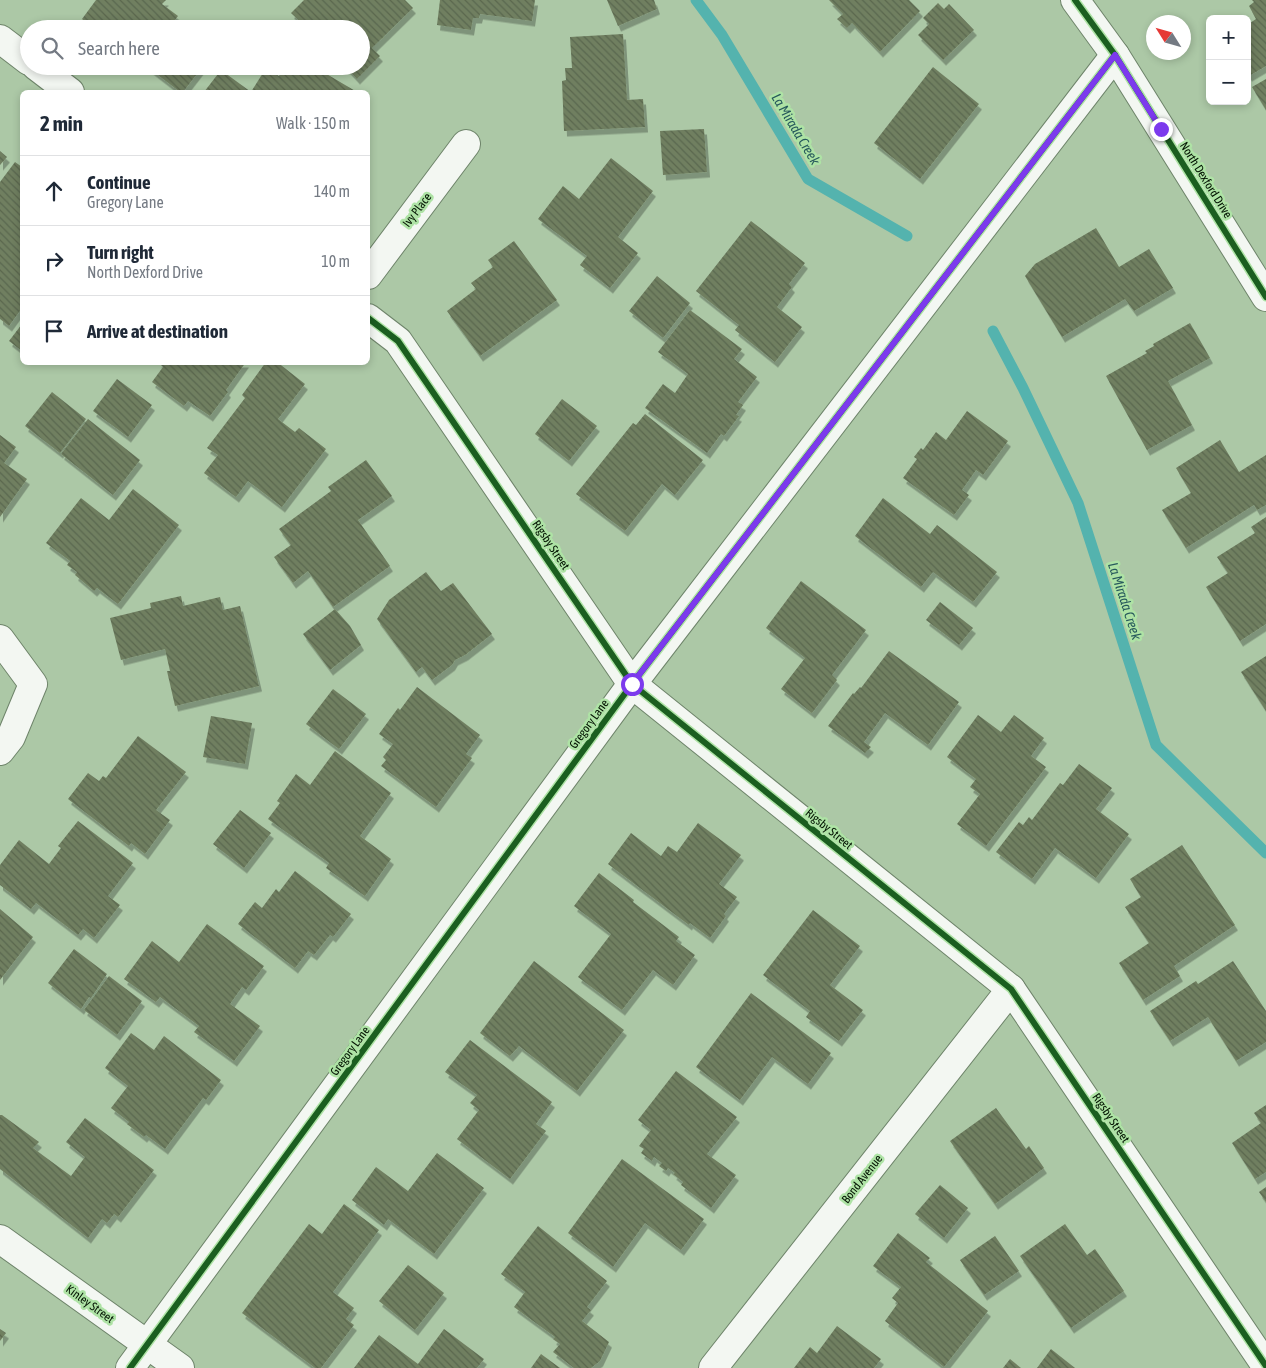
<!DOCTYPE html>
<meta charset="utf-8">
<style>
:root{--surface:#fff;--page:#f2f2f3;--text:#1f2937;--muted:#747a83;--line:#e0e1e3}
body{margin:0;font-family:"Asap Condensed",sans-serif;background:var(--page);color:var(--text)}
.controls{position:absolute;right:15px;top:15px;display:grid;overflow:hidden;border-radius:8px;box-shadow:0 2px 8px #0003}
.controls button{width:45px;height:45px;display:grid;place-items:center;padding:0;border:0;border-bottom:1px solid var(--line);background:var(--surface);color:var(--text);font:25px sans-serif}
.compass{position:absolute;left:1146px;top:15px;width:45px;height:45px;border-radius:50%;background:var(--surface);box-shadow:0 2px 8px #0003;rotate:307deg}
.stop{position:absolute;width:15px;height:15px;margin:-11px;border:4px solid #7c3aed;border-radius:50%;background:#fff}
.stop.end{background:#7c3aed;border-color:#fff;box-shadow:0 1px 5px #0008}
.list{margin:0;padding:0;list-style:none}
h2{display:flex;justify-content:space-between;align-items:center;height:65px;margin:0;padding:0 20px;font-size:21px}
h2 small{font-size:16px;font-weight:400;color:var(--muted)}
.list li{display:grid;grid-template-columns:32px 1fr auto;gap:15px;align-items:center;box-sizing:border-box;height:70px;padding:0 20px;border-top:1px solid var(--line)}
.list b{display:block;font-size:19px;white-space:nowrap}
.list p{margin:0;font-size:16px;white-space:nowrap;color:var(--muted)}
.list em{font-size:16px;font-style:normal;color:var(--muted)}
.icon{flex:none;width:28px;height:28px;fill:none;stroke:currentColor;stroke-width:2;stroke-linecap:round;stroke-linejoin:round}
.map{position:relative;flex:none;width:1266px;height:1368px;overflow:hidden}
.search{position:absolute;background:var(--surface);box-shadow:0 2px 8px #0003;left:20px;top:20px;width:350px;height:55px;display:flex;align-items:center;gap:12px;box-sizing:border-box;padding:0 18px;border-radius:28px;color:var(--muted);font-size:19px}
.panel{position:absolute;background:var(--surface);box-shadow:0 2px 8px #0003;left:20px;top:90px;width:350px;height:275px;border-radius:8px}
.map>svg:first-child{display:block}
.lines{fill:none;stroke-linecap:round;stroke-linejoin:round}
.stream{stroke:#54b3ae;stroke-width:11}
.building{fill:url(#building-back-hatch);filter:url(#shadow)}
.street-casing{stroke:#6e846a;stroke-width:30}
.street{stroke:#f3f7f2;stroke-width:28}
.cycleway-casing{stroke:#aee3a5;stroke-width:9}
.cycleway{stroke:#1b5e20;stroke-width:6}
.route{stroke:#7c3aed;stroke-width:6}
.labels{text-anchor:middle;stroke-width:5;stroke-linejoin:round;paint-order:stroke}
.street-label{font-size:12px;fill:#021200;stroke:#aee3a5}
.water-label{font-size:14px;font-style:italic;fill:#27595c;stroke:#aee3a5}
</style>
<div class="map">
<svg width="1266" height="1368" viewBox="0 0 1266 1368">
<defs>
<pattern id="building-back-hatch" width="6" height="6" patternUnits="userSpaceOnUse" patternTransform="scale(1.25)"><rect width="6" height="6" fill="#707f61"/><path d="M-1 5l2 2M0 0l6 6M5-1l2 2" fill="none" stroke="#5a674e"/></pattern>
<filter id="shadow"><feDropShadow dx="3" dy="5.5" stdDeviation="0" flood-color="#0004"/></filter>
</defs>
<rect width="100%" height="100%" fill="#acc8a6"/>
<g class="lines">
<g class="stream">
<polyline points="696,0 722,35 808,179 907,236"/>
<polyline points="993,331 1023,388 1078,503 1156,745 1266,853"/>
</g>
</g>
<g class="building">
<polygon points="96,0 166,0 162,4 178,16 168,29 94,29 82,19"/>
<polygon points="304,0 405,0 413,8 372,48 380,56 357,79 345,66 361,66 361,29 308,29 291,13"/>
<polygon points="440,0 535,0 532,21 480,14 479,18 473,18 471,30 437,25"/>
<polygon points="607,0 654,0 657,9 618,26"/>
<polygon points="829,0 909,0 920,11 880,52 852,23 847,28 837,19 843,14"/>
<polygon points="1252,0 1266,0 1266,66 1249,76 1247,73 1247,25 1256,19 1249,6 1254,2"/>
<polygon points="938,3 944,9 949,4 974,30 943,60 918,35 929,24 923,18"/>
<polygon points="623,34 627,100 643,99 645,127 564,131 562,81 566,80 565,68 572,68 570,37"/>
<polygon points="150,66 203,66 183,92 180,92 149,68"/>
<polygon points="284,66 313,66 357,92 204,92 221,70 251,92 266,68 279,76"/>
<polygon points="933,67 979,104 920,179 874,143"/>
<polygon points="1266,79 1266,110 1252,87"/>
<polygon points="704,129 707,172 663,175 660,131"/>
<polygon points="0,151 7,157 0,165"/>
<polygon points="611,158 653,191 618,237 638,253 610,288 580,265 587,256 538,219 563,186 579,199"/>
<polygon points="15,162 22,167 22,308 9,326 0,319 0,182"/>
<polygon points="751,221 805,263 789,284 792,287 777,307 802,327 775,362 735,330 739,325 696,291"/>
<polygon points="1096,228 1119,267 1149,249 1173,288 1134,311 1125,299 1062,337 1025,276 1035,264"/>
<polygon points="514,241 557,300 480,356 447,311 476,289 471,283 493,267 488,260"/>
<polygon points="657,276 690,303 663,338 629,311"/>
<polygon points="690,310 742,349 734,359 757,377 738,402 743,405 736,415 739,416 724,436 721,434 707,453 645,408 663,384 675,393 688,374 658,352"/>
<polygon points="1190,323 1210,358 1168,381 1192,425 1147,450 1106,376 1147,353 1145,351 1154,346 1153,344"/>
<polygon points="22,324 22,351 9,341"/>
<polygon points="158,362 246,362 226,390 228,392 210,416 188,401 184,406 152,382 163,367"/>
<polygon points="266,362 277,362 305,384 278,419 295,432 299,428 326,449 282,507 248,481 236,497 204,473 218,455 207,448 245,398 242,395"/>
<polygon points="117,379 152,405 128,437 93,411"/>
<polygon points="52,392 86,419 60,453 25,426"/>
<polygon points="562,399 597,426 569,461 535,434"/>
<polygon points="967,411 1008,441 983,475 976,470 962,490 969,495 954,515 903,478 917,459 914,457 921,448 923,450 936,432 946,440"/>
<polygon points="645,414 703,460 675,495 662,484 625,531 576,494 633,423 636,425"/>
<polygon points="88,419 140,460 113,495 61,454"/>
<polygon points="0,435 16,447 4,463 27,479 0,517"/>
<polygon points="1220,440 1239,472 1266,455 1266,505 1257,510 1254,505 1186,548 1162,510 1191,493 1176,468"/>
<polygon points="366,460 392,496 358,520 390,566 333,607 308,571 293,583 274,557 291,545 279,529 331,491 328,487"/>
<polygon points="133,489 179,525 118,604 97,588 94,591 75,575 77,572 67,565 70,561 46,543 81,498 109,520"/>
<polygon points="883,498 930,534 937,525 997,572 973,602 933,572 921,587 855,536"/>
<polygon points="1266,517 1266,624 1240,641 1206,587 1228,573 1217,557 1255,533 1251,527"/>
<polygon points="426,572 441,591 453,583 492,634 465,655 455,660 452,665 432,680 422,667 416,672 377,619 389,600"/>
<polygon points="801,581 866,630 832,675 837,680 812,713 781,689 805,658 766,628"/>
<polygon points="181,596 183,606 220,597 223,610 240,606 259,686 175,706 167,671 170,671 165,649 121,660 110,618 151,608 150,603"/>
<polygon points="940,602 973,628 959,645 926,620"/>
<polygon points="335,609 350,626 361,645 330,670 303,634"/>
<polygon points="889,651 959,702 928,745 885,713 864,742 871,747 865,753 828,726 853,693 854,694 860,687 861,688"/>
<polygon points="1266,656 1266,711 1241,672"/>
<polygon points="417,687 480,735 466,754 472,758 436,807 381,766 386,760 383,757 393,744 379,734 398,708 400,710"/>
<polygon points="333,689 366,714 339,749 306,724"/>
<polygon points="978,715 1001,732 1014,715 1044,738 1031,756 1046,767 986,846 957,824 980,794 970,787 976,779 947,757"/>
<polygon points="211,716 252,723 245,764 203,757"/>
<polygon points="138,736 186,772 156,810 170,820 145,854 131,843 129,846 68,799 88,773 99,781 103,776 106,778"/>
<polygon points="335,751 391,793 360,836 391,859 365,896 326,868 329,863 268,819 280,803 277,801 296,774 310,785"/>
<polygon points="1079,764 1112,788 1096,809 1129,834 1096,878 1055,848 1032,879 996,852 1019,822 1023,825 1029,817 1032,820 1060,783 1063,785"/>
<polygon points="240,810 271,833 244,868 213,844"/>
<polygon points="78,821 133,863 108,896 120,905 94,938 83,929 78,935 36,903 31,909 0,885 0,865 19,840 49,864 61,848 58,846"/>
<polygon points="698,823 741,855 719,884 737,897 724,914 726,916 710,938 690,923 689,925 608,864 631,833 661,856 668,846 677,852"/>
<polygon points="1182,845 1235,925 1174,966 1180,976 1143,1000 1119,963 1149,943 1125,907 1141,897 1130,879"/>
<polygon points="295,871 351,914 333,937 330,935 314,955 308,951 295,968 238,924 255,902 262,908 276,889 279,892"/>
<polygon points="599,873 634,900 633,902 679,937 676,941 695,955 673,985 653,970 622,1010 578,977 611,934 574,906"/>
<polygon points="0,909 33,937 0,980"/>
<polygon points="813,910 860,946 830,985 863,1010 839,1041 806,1017 810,1011 763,975"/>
<polygon points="207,924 264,966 246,990 242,987 230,1004 260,1026 234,1061 194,1032 199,1026 160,997 156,1002 124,979 152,941 179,962"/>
<polygon points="74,949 107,974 91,998 89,997 81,1009 48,983"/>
<polygon points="534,961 624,1030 577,1091 519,1046 510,1056 480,1033"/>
<polygon points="1233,961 1266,1011 1266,1042 1236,1061 1208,1017 1170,1041 1150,1011 1196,981 1198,984"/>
<polygon points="109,976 142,1001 117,1035 84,1010"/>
<polygon points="751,993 831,1053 808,1084 772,1057 740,1100 696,1067"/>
<polygon points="131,1033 154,1050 164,1036 221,1080 206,1100 203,1098 165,1149 146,1135 144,1137 127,1124 129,1122 111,1108 128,1086 105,1068"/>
<polygon points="470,1040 552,1102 536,1124 546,1131 510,1179 457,1139 479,1110 470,1103 477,1095 445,1072"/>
<polygon points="676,1071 737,1117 707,1154 736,1175 711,1208 681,1185 683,1182 673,1174 675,1173 668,1168 666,1171 659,1166 662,1163 654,1157 652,1161 641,1153 644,1149 639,1146 651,1130 638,1120"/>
<polygon points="1266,1105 1266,1172 1255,1179 1232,1143 1261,1123 1254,1113"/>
<polygon points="996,1108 1026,1149 1029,1146 1044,1168 995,1204 950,1141"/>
<polygon points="0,1115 2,1115 39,1142 33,1148 71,1176 85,1157 66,1142 85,1118 154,1170 118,1217 114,1214 107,1223 102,1219 88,1238 0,1169"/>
<polygon points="437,1153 484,1188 434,1254 388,1219 384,1225 352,1200 376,1167 408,1191"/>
<polygon points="622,1159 704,1219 681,1250 645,1223 613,1267 568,1233"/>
<polygon points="940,1185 968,1208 944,1238 915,1214"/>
<polygon points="1266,1187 1266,1202 1259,1192"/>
<polygon points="344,1204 379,1230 333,1292 354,1308 346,1319 354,1325 321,1368 315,1368 242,1313 309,1224 322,1234"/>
<polygon points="1065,1224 1087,1255 1095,1249 1124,1291 1071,1328 1020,1256"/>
<polygon points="538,1226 607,1281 587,1307 591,1310 582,1321 609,1342 600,1361 591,1368 574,1368 553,1352 560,1344 553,1339 555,1337 514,1307 525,1292 501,1274"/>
<polygon points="898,1233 930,1258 926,1262 988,1311 944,1367 885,1321 898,1303 892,1298 901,1287 873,1266"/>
<polygon points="995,1236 1019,1271 984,1295 960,1260"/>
<polygon points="408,1265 444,1293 415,1330 379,1301"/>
<polygon points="837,1326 881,1359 874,1368 794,1368 810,1347 817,1353"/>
<polygon points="0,1329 6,1333 0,1341"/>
<polygon points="444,1329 484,1359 477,1368 354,1368 379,1335 418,1364"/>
<polygon points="1051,1349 1075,1368 1037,1368"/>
<polygon points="541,1354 560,1368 531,1368"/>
<polygon points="1010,1359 1021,1368 1003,1368"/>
</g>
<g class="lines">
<g class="street-casing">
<g id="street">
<polyline points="1075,0 1115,55 1266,297"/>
<polyline points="0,39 29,61"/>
<polyline points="36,66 70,92"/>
<polyline points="368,275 466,144"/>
<polyline points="368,318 398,341 632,684 1011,989 1266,1366"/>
<polyline points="0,639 33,684 11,737 0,751"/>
<polyline points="0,1239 180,1368"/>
<polyline points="130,1368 632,684 1115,55"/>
<polyline points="713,1368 1011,989"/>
</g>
</g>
<use href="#street" class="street"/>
<g class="cycleway-casing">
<g id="cycleway">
<polyline points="1075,0 1115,55 1266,297"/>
<polyline points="368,318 398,341 632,684 1011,989 1266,1366"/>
<polyline points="130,1368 632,684 1115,55"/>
</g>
</g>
<use href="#cycleway" class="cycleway"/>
</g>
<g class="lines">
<polyline class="route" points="632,684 1115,55 1161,129"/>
</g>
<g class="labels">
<g class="street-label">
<text transform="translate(1206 180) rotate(58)" y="4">North Dexford Drive</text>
<text transform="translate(417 210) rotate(-53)" y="4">Ivy Place</text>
<text transform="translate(551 545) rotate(56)" y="4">Rigsby Street</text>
<text transform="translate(589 724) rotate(-54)" y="4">Gregory Lane</text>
<text transform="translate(829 829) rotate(39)" y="4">Rigsby Street</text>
<text transform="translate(350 1051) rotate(-54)" y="4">Gregory Lane</text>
<text transform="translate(1111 1118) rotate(56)" y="4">Rigsby Street</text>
<text transform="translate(862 1179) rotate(-52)" y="4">Bond Avenue</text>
<text transform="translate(90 1304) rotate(36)" y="4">Kinley Street</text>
</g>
<g class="water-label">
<text transform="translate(796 129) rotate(59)" y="5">La Mirada Creek</text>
<text transform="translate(1125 601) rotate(72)" y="5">La Mirada Creek</text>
</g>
</g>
</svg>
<div class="controls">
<button>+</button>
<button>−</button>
</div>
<svg class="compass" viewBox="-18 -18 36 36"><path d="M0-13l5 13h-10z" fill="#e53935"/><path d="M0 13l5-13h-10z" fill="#747a83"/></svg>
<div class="stop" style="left:632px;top:684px"></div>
<div class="stop end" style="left:1161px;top:129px"></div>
<div class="search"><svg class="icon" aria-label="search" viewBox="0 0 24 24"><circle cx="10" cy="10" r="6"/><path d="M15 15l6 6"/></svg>Search here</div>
<section class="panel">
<h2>2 min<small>Walk · 150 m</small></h2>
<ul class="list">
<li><svg class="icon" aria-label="ahead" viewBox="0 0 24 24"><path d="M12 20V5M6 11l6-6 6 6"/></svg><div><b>Continue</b><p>Gregory Lane</p></div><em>140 m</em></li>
<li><svg class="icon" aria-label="right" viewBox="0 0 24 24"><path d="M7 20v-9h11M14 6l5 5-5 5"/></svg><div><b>Turn right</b><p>North Dexford Drive</p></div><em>10 m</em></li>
<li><svg class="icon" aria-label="arrive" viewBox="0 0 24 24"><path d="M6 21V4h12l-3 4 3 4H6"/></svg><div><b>Arrive at destination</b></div></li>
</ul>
</section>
</div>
